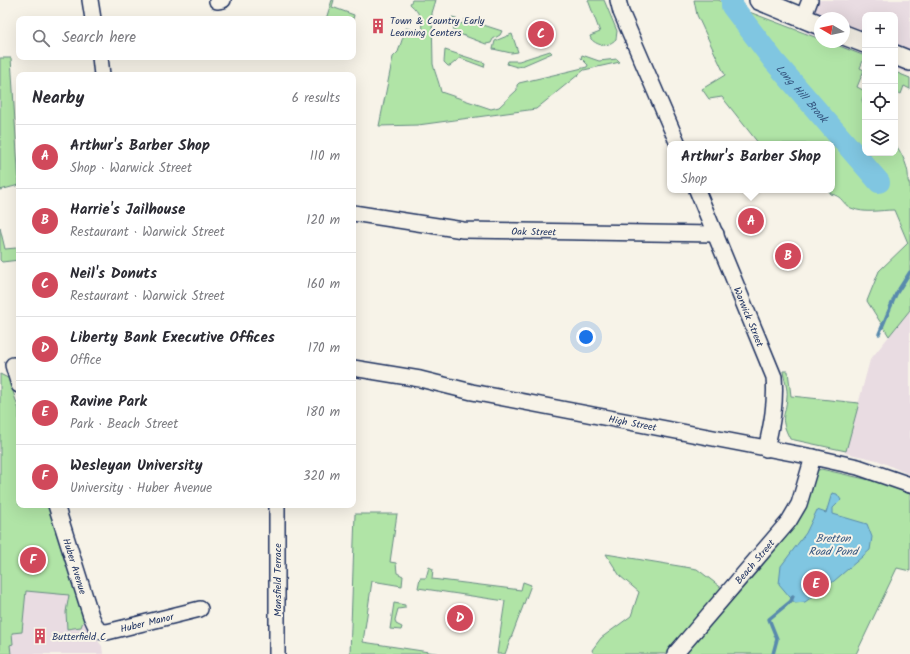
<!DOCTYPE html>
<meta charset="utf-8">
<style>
:root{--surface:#fff;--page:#f2f2f3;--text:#2b2b33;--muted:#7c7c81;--line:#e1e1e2;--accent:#d1495b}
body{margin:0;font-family:Kalam,sans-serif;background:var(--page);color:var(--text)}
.controls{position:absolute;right:12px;top:12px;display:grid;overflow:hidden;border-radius:8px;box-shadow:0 4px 16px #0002}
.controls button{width:36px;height:36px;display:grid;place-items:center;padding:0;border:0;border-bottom:1px solid var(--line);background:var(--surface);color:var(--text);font:20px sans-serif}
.compass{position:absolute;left:814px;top:12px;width:36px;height:36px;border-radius:50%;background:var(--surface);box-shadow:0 4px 16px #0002;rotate:279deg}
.you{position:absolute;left:586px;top:337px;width:14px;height:14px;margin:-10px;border:3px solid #fff;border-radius:50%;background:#1a73e8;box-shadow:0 0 0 6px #1a73e833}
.badge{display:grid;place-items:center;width:26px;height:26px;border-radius:50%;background:var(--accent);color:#fff;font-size:13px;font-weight:700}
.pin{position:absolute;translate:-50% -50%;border:2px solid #fff;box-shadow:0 1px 4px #0006}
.popup{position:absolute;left:667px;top:141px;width:168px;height:52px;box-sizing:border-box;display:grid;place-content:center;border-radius:8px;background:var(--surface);filter:drop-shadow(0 1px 3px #0005);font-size:13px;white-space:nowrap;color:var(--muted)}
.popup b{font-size:15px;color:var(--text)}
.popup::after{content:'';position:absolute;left:50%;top:100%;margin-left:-8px;border:8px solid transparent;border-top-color:var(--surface)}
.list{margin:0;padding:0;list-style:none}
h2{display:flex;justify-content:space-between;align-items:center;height:52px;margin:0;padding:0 16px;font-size:17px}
h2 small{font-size:13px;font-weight:400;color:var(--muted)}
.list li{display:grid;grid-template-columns:26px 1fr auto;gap:12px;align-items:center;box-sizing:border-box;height:64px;padding:0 16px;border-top:1px solid var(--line)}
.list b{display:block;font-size:15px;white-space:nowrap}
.list p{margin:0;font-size:13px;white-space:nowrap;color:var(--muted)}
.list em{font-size:13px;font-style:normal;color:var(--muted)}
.icon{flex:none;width:22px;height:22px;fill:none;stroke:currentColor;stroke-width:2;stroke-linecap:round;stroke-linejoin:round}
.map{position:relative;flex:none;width:910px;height:654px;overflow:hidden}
.search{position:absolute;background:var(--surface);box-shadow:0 4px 16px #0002;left:16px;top:16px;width:340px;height:44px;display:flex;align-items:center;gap:10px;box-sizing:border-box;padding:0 14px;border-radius:8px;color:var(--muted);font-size:15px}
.panel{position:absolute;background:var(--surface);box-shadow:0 4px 16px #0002;left:16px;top:72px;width:340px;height:436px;border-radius:8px}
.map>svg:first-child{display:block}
.built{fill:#e9dce2}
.green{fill:#b0e4a6;stroke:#668a82}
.water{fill:#80c6e1;stroke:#588aad}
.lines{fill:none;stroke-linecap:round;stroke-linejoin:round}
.stream{stroke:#588aad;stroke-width:3.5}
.river{stroke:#80c6e1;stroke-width:22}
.minor-casing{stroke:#1b2f5e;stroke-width:18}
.major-casing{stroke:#1b2f5e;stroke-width:22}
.minor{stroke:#f7f3e8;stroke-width:15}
.major{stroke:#f7f3e8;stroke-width:19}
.labels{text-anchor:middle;stroke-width:4;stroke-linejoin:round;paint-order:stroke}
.poi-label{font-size:10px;fill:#1b2f5e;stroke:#f7f3e8;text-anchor:start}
.street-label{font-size:10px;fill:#1b2f5e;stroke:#f7f3e8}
.water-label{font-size:11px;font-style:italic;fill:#34557f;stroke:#f7f3e8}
</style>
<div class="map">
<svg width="910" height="654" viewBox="0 0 910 654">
<rect width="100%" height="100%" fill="#f7f3e8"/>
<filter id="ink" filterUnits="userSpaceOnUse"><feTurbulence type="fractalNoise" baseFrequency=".025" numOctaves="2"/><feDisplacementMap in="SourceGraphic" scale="8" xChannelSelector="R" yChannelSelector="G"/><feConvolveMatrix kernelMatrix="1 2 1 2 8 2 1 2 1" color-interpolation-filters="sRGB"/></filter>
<g filter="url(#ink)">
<g class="built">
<polygon points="818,0 910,0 910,74 895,68 895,15 865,15 865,56 829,42 844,42 844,18 820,18 820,39 805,33"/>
<polygon points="910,310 910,475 877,460 845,453 870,360"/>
<polygon points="0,374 8,378 19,410 19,505 84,619 83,622 102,646 103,654 0,654"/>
</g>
<g class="green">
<polygon points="332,0 334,0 332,7 354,15 353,19 326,19"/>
<path d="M412,0H436L432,13L433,64C435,74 439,81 441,92L491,109L499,107L517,90V85L519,83L587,67L588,65L581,58L582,55L599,61L617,59L620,62L584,70L536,109L418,125L379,126L393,57L398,52L406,28L423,33C423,20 420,13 410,4Z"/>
<path d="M588,0H604L617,31L616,39C608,47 599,47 591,39L590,36L600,32Z"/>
<path d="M694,0H718L820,39V42H829L865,56L860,68L864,70L857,87L865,91L862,100L865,108V153H895V144C902,153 910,170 908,181L910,185V310L889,336L867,301L879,271L908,243L894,210C880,210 865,214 851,208C842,204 843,196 831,194L828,190H832V144H759L722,97L709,99L702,89L725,75L697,15Z"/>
<polygon points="452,17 456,18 455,22 463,24 465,19 502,31 500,35 493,39 491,43 486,44 457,33 454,30"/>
<polygon points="512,34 518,52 511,53 493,49 495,41"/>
<polygon points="445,50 485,63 484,67 460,58 450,66 448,66 444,62"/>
<polygon points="550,51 552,53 522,66 517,67 507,64 508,61 519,61"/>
<polygon points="0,58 11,58 19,185 0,190"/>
<polygon points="895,72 910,78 910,89 904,86 901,94 897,92 895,95"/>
<polygon points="0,228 5,249 16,248 19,252 19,260 2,262 0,260"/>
<path d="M783,371H788L791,396L859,403L846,451L790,439C778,415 786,418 787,396C788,389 784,379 783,371Z"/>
<polygon points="0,374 8,378 10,382 19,410 19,505 49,505 84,619 81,627 67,629 66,612 69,595 26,591 22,632 12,633 13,644 10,645 11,654 0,654"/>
<polygon points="821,469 887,484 910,494 910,571 897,568 856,654 683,654 775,550 794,525 809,491 813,489 809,488 816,471"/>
<polygon points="355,514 397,514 390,562 396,563 397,573 403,576 402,586 372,581 363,642 442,654 350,654"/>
<polygon points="606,554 697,569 723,589 670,654 594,654 592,650 601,638 631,616 639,592 620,576"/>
<polygon points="429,567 433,569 432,579 521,590 523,582 531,585 505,654 497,654 505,601 418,588 420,578 426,578"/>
<polygon points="394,603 405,605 405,608 398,609 395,620 396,624 402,627 401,630 390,629"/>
</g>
<polygon class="water" points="832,493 837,494 841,500 833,508 833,514 867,524 872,537 870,550 834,581 805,602 795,603 779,584 781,566 806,533 817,510 826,513"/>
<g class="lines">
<g class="stream">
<polyline points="879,334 896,294 910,272"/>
<polyline points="773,654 777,639 769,619 791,601 793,596"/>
</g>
<path class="river" id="s1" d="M732,0V6L774,61L879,182"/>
<g class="minor-casing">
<g id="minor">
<polyline points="90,0 93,19"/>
<polyline points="618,0 621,12 678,144"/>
<polyline points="217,1 223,0"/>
<polyline points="803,18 810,0"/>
<polyline points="100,57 102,75"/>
<path id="s2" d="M697,190L774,377C776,402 772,424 766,449"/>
<path id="s3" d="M353,213L463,230L716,234"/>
<polyline points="13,365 19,385"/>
<path id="s4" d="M353,368L420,379L472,392L813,457L858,467L910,485"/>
<path id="s5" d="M56,505L91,616L98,631L107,632L200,609"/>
<polyline points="277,654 277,505"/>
<path id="s6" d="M675,654L789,521L799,504L813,457"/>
</g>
</g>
<g class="major-casing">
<g id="major">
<polyline points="759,0 820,25"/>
<polyline points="844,35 865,43"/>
<polyline points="895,55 910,61"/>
</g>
</g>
<use href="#minor" class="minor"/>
<use href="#major" class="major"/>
</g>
</g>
<defs>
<g id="building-bare" transform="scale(1.2)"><path d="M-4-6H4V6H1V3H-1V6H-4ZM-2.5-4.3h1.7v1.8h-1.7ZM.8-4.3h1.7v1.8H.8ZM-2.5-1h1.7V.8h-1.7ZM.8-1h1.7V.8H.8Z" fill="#d1495b" stroke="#f7f3e8" stroke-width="2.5" paint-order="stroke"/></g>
</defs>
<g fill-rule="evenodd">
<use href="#building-bare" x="378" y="26"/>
<use href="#building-bare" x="40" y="636"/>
</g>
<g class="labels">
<g class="poi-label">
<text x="390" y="24">Town &amp; Country Early<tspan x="390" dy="12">Learning Centers</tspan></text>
<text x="52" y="640">Butterfield C</text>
</g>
<g class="street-label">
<text dy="4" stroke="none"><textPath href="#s3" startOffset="182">Oak Street</textPath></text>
<text dy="4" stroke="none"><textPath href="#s2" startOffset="137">Warwick Street</textPath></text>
<text dy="4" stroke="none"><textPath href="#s4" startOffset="285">High Street</textPath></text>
<text dy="4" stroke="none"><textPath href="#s6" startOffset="122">Beach Street</textPath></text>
<text dy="4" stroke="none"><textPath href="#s5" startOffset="64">Huber Avenue</textPath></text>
<text transform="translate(277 580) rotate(-90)" y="4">Mansfield Terrace</text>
<text dy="4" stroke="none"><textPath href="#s5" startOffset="183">Huber Manor</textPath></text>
</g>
<g class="water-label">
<text dy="4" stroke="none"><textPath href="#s1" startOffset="118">Long Hill Brook</textPath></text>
<text x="833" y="542">Bretton<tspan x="833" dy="13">Road Pond</tspan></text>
</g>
</g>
</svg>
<div class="controls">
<button>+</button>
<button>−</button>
<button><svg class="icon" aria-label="locate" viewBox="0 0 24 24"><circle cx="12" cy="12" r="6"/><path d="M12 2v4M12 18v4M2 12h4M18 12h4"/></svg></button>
<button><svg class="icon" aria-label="layers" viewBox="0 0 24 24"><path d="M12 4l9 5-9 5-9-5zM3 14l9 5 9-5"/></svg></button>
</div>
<svg class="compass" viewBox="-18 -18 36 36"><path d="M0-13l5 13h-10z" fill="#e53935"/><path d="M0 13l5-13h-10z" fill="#7c7c81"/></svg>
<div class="you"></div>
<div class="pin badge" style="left:751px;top:221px">A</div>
<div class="popup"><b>Arthur's Barber Shop</b>Shop</div>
<div class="pin badge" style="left:788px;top:256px">B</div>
<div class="pin badge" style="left:541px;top:34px">C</div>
<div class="pin badge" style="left:460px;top:618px">D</div>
<div class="pin badge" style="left:816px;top:584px">E</div>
<div class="pin badge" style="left:33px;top:560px">F</div>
<div class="search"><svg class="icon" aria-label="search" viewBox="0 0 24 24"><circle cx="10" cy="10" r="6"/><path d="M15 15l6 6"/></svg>Search here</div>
<section class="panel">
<h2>Nearby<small>6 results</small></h2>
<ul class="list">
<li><span class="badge">A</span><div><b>Arthur's Barber Shop</b><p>Shop · Warwick Street</p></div><em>110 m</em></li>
<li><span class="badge">B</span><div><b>Harrie's Jailhouse</b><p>Restaurant · Warwick Street</p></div><em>120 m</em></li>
<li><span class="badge">C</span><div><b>Neil's Donuts</b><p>Restaurant · Warwick Street</p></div><em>160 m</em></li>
<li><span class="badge">D</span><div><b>Liberty Bank Executive Offices</b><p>Office</p></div><em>170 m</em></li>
<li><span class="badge">E</span><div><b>Ravine Park</b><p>Park · Beach Street</p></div><em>180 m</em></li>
<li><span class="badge">F</span><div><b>Wesleyan University</b><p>University · Huber Avenue</p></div><em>320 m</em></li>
</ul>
</section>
</div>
